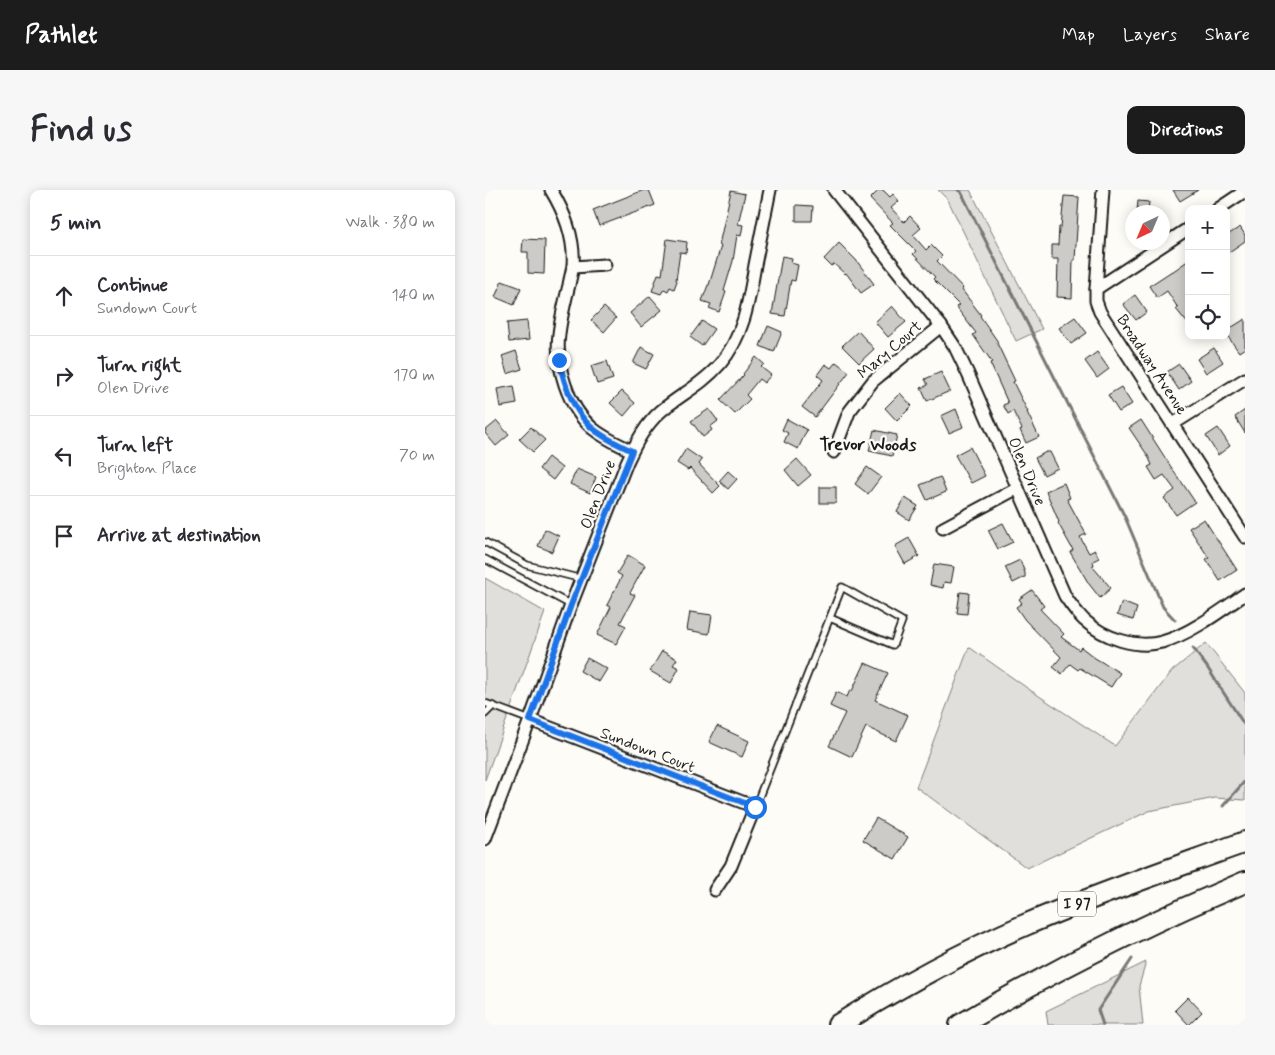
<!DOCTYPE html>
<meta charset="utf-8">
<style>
:root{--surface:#fff;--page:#f7f7f7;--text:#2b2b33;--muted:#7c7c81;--line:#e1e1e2;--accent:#1c1c1c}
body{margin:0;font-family:Mynerve,sans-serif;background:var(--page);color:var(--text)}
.controls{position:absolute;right:15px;top:15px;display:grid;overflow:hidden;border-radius:10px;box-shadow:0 2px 12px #0003}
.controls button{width:45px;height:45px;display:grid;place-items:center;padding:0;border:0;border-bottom:1px solid var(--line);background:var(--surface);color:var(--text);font:25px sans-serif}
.compass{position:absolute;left:640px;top:15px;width:45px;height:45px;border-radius:50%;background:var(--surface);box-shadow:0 2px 12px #0003;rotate:224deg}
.stop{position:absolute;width:15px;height:15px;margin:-11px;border:4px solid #1a73e8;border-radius:50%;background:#fff}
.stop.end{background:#1a73e8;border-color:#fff;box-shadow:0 1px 5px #0008}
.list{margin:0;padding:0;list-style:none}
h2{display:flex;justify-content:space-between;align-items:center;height:65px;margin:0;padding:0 20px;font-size:21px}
h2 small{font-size:16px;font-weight:400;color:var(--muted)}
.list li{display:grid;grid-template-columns:32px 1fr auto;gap:15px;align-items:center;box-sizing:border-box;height:80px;padding:0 20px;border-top:1px solid var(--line)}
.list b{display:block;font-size:19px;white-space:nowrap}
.list p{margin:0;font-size:16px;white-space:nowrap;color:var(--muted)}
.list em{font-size:16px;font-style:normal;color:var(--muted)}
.icon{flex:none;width:28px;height:28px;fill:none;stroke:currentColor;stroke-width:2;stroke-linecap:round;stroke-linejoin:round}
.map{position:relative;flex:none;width:760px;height:835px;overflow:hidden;border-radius:10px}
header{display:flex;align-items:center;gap:30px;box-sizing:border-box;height:70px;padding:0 25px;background:var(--accent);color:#fff}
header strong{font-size:24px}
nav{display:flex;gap:28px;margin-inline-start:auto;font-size:18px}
.intro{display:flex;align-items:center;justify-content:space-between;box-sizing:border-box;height:120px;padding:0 30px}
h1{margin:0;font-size:35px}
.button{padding:12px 22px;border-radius:10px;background:var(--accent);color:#fff;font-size:18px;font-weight:700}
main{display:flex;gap:30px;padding:0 30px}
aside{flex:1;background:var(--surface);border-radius:10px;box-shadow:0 2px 12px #0003}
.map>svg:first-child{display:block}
.green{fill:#e0dfdb;stroke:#7e7e7c}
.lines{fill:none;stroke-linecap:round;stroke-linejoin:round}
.stream{stroke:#797876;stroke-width:3}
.building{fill:#cccbc8;stroke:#1c1c1c}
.lane-casing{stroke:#1c1c1c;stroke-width:9}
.street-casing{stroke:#1c1c1c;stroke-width:15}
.highway-casing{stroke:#1c1c1c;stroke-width:24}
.lane{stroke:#fdfcf7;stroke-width:5.5}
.street{stroke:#fdfcf7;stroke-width:11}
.highway{stroke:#fdfcf7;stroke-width:20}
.route{stroke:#1a73e8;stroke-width:6}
.labels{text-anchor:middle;stroke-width:4.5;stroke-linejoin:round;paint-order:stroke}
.shield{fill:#fdfcf7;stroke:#605f5e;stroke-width:1}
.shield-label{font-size:15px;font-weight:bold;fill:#1c1c1c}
.street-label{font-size:16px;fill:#1c1c1c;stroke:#fdfcf7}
.neighbourhood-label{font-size:18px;font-weight:bold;fill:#1c1c1c;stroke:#fdfcf7}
</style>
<header>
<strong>Pathlet</strong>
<nav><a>Map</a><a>Layers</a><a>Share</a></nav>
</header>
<div class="intro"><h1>Find us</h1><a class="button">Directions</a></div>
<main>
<aside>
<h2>5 min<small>Walk · 380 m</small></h2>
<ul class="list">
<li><svg class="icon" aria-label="ahead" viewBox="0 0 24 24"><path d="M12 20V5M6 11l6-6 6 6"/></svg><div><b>Continue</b><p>Sundown Court</p></div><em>140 m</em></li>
<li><svg class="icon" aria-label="right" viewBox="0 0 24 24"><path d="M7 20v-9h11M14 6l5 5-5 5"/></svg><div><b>Turn right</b><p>Olen Drive</p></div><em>170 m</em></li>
<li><svg class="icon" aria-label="left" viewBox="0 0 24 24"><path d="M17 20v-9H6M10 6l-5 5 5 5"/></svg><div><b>Turn left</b><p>Brighton Place</p></div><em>70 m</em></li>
<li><svg class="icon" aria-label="arrive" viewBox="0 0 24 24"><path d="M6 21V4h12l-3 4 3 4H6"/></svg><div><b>Arrive at destination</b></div></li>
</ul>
</aside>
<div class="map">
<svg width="760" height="835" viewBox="0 0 760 835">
<rect width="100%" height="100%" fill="#fdfcf7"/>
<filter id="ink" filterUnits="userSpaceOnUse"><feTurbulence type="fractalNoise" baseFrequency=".02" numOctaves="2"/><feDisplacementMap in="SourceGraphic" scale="10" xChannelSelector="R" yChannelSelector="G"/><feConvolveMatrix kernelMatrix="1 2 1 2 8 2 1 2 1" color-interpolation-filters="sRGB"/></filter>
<g filter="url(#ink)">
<g class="green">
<polygon points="453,0 485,0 557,139 531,151 463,10"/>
<polygon points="0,388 60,422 0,590"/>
<polygon points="721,453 760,503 760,610 730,608 664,621 542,678 431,597 484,457 545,500 630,556 687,481"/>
<polygon points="661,772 654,796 658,835 563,835 561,821"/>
</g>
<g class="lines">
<g class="stream">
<polyline points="473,0 476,2 640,327 678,417 690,430"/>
<polyline points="708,458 722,477 760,536"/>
<polyline points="738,616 760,591"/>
<polyline points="618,835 613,820 647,769"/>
</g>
</g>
<g class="building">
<polygon points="159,0 164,0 170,15 114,36 108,20"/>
<polygon points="394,0 398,0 405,7 408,4 414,11 406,18 419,32 425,26 436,38 428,45 441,60 446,55 457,66 452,71 478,98 477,100 496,125 495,126 513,152 512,153 530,191 528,192 543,222 542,222 554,247 541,253 535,240 537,239 528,221 523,224 518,215 523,213 505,173 507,172 488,145 491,143 471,117 474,115 448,89 450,87 428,64 431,61 405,35 408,33 385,9"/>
<polygon points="688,0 713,0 695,11"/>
<polygon points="246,1 260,4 253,34 258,35 256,46 252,45 248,71 239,101 241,102 234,122 224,118 226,114 217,111 223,95 224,95 236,56 234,55"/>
<polygon points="579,6 594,7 590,70 588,70 587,108 572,107 573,69 567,69 567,55 573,55 574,37 576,37"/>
<polygon points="653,11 664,12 663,22 652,22"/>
<polygon points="311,15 328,16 327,31 311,31"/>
<polygon points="755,37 760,45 760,51 741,64 741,46"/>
<polygon points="38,49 60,50 59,84 43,83 43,62 37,62"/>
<polygon points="182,49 202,52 201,63 195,62 191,90 192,91 189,99 185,97 183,101 179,99 176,104 167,101 173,84 177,85"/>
<polygon points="354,53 371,70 389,94 376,103 361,83 360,84 349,74 346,76 339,69"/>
<polygon points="297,66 307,68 306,73 313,75 310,91 306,90 300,126 287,124"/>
<polygon points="704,70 704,135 691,119 693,118 682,101 672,108 664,96 687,81 687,82"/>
<polygon points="17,91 36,98 29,115 10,107"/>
<polygon points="650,105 662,122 651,130 638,114"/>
<polygon points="165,106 177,120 156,137 145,123"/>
<polygon points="407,116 421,132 403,147 390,132"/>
<polygon points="119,117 131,128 119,142 106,130"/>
<polygon points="590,127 602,143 586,154 574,138"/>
<polygon points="760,129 760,158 754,162 741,144 741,141"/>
<polygon points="42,131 44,150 24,152 22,133"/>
<polygon points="217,131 229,139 217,156 205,147"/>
<polygon points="283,136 297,142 289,162 275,156"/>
<polygon points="373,141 389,159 374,173 357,156"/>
<polygon points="156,157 169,164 161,179 148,173"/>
<polygon points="729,158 738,172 721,183 712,169"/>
<polygon points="31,161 37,179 22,184 17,166"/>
<polygon points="612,162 624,179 612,188 600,171"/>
<polygon points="271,167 279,174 276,177 286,185 279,193 274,189 261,205 265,209 250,224 235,210 259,185 258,184"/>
<polygon points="122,171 128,189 112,194 106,176"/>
<polygon points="351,172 364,182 330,227 317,217 338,190 332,185 340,174 346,178"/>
<polygon points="694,174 706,191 694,200 682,182"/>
<polygon points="456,182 465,201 442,211 436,198 443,195 440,189"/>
<polygon points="29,196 32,214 15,217 12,199"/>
<polygon points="636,197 647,214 634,222 623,205"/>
<polygon points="137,201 150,213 139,226 125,213"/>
<polygon points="415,203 427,216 412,231 400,218"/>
<polygon points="224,219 233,231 225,237 227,240 218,247 206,231"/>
<polygon points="471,219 478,237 464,243 456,226"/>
<polygon points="760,220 760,243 750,227"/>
<polygon points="302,229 322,240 313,259 299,252 303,243 297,240"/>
<polygon points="656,230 695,291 696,291 710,312 691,325 679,308 690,300 679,285 671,290 663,277 667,275 663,266 644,238"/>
<polygon points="12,231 24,245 11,256 0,243 0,241"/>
<polygon points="46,237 60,250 48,262 34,249"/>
<polygon points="733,238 745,256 733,265 721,246"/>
<polygon points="389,240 412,245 407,266 384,261"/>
<polygon points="485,257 500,286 486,293 470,265"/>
<polygon points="201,259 217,270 214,274 235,296 228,303 205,278 203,280 192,273"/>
<polygon points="561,262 565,262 573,278 559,285 550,268"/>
<polygon points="63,267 77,278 68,290 54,279"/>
<polygon points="312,269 326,285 313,296 300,280"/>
<polygon points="382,277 396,287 383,304 370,294"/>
<polygon points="92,279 111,287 105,303 85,294"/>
<polygon points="243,281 252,289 243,299 234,291"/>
<polygon points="455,287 461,302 442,310 435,295"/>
<polygon points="579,293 585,308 582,309 601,344 595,347 604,363 610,360 614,368 608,371 609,375 607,376 626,398 615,408 604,394 585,362 588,360 573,333 574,332 561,301"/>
<rect x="335" y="297" width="16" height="16"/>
<polygon points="420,308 433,316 424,330 412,322"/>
<polygon points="719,329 752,380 735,391 721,369 724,368 704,338"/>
<polygon points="518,333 528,352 513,359 503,340"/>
<polygon points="60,339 74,346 67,362 53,356"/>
<polygon points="424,348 434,366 420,374 410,356"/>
<polygon points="143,365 160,375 145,403 150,405 135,433 141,436 131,454 112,445 126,417 122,415 137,386 132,383"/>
<polygon points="535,370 540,383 540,387 528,393 520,377"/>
<polygon points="449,374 469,377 466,393 459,392 458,398 445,395"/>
<polygon points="547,400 559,416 555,419 579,444 576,447 594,460 596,457 610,468 635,483 626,497 595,478 593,480 585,474 577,484 568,477 576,467 540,430 531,417 537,413 534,409"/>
<polygon points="475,402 484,403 482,424 472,423"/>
<polygon points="637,412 652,418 648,430 632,425"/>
<polygon points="205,422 227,425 224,444 202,440"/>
<polygon points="177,461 192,469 188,475 194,478 186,493 165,481"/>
<polygon points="102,468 122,479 114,492 95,481"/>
<polygon points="380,473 403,483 390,510 423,525 411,551 381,537 367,567 344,556 360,523 345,516 351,502 362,507 365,500 367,501"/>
<polygon points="232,536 264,551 257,567 224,552"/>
<polygon points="391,628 423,647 410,669 378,650"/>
<polygon points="703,807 717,822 704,835 690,820"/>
</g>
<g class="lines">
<g class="lane-casing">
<g id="lane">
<polyline points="0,352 42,375 97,389"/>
<polyline points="0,369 86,415"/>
<polyline points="0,513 45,530"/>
<polyline points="0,524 8,516"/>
<polyline points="270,617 357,397 417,431 408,455 345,428"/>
</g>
</g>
<g class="street-casing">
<g id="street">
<path d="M66,0C80,23 90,49 88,76C87,82 85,89 84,95C80,111 76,127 74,144C70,175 83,217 107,238C119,248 133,254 147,261"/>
<path d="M349,0L456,136L470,157L483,184L580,406C586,415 592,423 599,430C619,448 651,459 677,452C704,445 737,420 760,404"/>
<polyline points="618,0 611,99 611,111 615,122 760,347"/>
<polyline points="733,19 760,1"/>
<polyline points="88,77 120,75"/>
<polyline points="611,99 704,38"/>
<polyline points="688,234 760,189"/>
<polyline points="349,262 364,222 388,191 456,136"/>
<polyline points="458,338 533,298"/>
<polyline points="45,530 270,617 246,676 230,700"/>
<path d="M0,649L45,530L86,415L142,272C151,253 160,235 176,221C195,205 218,194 235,174C259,146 264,110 270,75C275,50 280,25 285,0"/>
</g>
</g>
<g class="highway-casing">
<g id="highway">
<path d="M353,835C412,798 476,763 540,735C612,704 686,679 760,652"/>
<path d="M475,835C567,781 662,733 760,692"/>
</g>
</g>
<use href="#lane" class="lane"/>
<use href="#street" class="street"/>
<use href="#highway" class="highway"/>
</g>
</g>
<g class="lines" filter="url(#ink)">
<path class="route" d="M74,170C79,194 88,220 106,237C118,248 133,254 147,261L86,415L45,530L270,617"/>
</g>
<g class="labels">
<rect class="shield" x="573" y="701.5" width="38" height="25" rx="4"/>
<g class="shield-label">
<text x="592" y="719">I 97</text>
</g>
<g class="street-label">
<text transform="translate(404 159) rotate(-41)" y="6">Mary Court</text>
<text transform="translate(668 174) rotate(57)" y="6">Broadway Avenue</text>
<text transform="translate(543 281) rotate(67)" y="6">Olen Drive</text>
<text transform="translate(112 304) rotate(-69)" y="6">Olen Drive</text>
<text transform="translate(163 559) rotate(21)" y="6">Sundown Court</text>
</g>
<g class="neighbourhood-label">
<text x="383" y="260">Trevor Woods</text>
</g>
</g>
</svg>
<div class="controls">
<button>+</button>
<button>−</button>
<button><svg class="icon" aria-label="locate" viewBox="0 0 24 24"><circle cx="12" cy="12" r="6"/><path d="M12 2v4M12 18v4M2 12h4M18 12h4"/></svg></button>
</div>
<svg class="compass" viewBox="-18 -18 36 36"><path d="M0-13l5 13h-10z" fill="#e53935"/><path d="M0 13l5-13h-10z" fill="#7c7c81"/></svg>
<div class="stop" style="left:270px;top:617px"></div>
<div class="stop end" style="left:74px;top:170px"></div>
</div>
</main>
